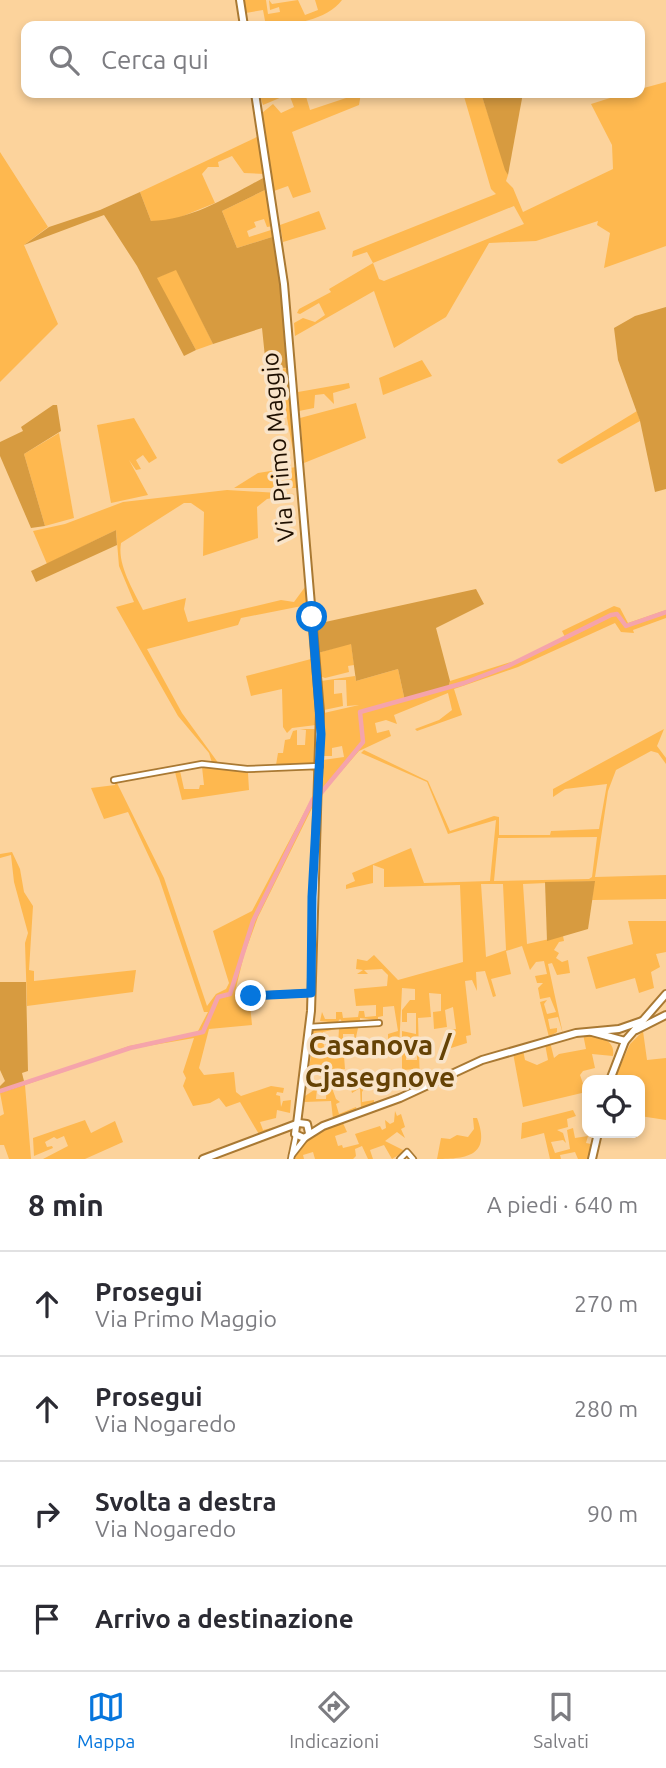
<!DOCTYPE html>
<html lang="it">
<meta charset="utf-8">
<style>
:root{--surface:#fff;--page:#f2f2f3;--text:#2b2b33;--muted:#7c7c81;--line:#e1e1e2;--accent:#0676dd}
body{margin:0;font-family:Ubuntu,sans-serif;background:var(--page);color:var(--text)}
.controls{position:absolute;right:21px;bottom:21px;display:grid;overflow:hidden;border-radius:14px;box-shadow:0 4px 10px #0003}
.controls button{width:63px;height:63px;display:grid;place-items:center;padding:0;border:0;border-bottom:2px solid var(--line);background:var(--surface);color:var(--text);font:35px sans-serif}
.stop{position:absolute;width:21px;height:21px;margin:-16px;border:5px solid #0676dd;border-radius:50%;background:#fff}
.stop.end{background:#0676dd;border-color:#fff;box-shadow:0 2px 7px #0008}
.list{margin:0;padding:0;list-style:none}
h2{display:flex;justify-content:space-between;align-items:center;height:91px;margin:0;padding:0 28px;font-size:30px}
h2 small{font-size:23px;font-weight:400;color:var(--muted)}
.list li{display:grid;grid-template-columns:46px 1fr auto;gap:21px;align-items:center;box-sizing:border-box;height:105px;padding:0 28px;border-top:2px solid var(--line)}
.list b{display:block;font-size:26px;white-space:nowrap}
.list p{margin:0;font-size:23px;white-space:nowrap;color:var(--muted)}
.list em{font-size:23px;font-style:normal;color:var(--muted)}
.icon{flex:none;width:38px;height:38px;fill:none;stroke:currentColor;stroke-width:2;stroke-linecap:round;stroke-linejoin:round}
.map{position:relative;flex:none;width:666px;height:1159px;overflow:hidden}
.search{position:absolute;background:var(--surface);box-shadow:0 4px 10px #0003;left:21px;right:21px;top:21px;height:77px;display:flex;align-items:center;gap:18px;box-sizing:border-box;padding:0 24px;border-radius:14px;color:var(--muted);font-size:26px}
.sheet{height:511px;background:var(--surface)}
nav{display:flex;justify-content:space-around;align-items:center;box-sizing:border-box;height:98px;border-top:2px solid var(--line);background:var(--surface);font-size:19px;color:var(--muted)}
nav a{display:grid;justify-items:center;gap:4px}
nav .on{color:var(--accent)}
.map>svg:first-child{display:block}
.green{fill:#feb84f;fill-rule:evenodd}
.forest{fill:#d79b40}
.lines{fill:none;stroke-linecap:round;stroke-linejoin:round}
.canal{stroke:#f5a4ab;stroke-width:4.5}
.street-casing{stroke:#a97933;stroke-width:8}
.secondary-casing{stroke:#a97933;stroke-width:10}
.street{stroke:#fff;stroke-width:4.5}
.secondary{stroke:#fff;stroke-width:6}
.route{stroke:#0676dd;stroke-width:9}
.labels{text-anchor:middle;stroke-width:7;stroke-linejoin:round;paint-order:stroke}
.street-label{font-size:24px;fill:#1e0f00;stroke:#f9e4c9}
.quarter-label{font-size:28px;font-weight:bold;fill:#654205;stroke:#f9e4c9}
</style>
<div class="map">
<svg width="666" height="1159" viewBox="0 0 666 1159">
<rect width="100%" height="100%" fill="#fcd39c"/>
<g class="green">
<path d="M244,0H266L268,14L280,12L279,7L270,10L269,0L272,4L298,0L305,15L318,10L315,0H342C328,20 289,26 266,26L263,10L246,13Z"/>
<path d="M666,82V246L604,268L610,233L597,225L598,221L536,241L489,243L446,317L394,348L374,291L295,336L294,323L303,318L315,322L325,315L319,303L300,314L297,313L299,309L331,292L329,289L373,263L367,252L352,257L353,251L496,194L491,189L463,93H481L508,175L506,181L513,188L523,212L613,169L612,145L591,104L626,93H640V89ZM514,206L524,224L384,281L379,279L373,263Z"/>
<polygon points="259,93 305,93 310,110 361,93 359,105 292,132 311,192 293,198 288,186 274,191 262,113 273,104 281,113 294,107 289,94 263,105"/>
<polygon points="259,136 265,174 244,173 232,156 218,162 219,167 208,167 202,174 215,203 171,221 151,221 140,192"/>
<polygon points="0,152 48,227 24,245 58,324 0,382"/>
<polygon points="267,189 273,226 267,227 264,219 254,222 256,227 247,231 249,237 274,229 275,236 237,248 222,211"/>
<polygon points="319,211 326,229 283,242 280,225"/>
<polygon points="177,269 213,344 196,350 156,278"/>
<polygon points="422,360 432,376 383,395 379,378"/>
<polygon points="288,368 298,488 234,488 258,473 296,467 278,369"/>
<polygon points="349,383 350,388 333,393 334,404 324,394 315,395 314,408 299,411 298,392"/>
<polygon points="356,403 366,438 304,463 300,418"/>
<polygon points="637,411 640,421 562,464 559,463 557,460"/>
<polygon points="134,418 157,458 149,463 143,455 136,460 141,469 136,470 129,460 148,495 111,503 97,425"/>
<polygon points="59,433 74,518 45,526 24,454"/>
<path d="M227,490L295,494L267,499L257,507L258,538L203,556L204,512L191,503H184L121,543C117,565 134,591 143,610L186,598L184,609L188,622L281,600L294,602L305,587L307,605L241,618L238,625L147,649L182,713L219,764L212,763L209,753L178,716L116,607L134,602L119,566L116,530L47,564L33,531L65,524L123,502Z"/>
<polygon points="614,606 620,608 628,623 666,610 666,618 633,630 634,633 621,632 615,623 518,667 454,689 462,715 417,731 415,729 439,720 452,710 448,693 394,715 397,724 386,720 375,723 377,733 389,730 391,736 359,751 320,796 323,760 344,757 342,746 332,748 332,756 323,756 324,713 359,705 347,706 346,680 334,680 334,694 342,693 343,706 324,710 321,681 355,676 356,681 398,669 405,701 448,688 450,681 511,662 519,663 520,659 565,637 562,631"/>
<polygon points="351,643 354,665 348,666 349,672 325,678 320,676 318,653"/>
<polygon points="311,659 316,725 292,728 287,733 283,727 282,689 251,696 246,676"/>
<polygon points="300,729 314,729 316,730 315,763 276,765 278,753 283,753 285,740 290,739 293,731 297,730 297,745 305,745 306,730"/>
<path d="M664,729L657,746L666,758V764L658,753L651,751L616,770L608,791L595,877L666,875V899L592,900L594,881L523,884L527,944L563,936L564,941L559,942L554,950L559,953L556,958L562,962L568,960L570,973L557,975L552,963L548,964L563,1034L558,1017L548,1019L550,1029L557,1028V1032L549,1037L540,1002L547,1000L544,1004L547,1014L556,1012L550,997L540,999L538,988L543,983H537L535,976L547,974L544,961L536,962L530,970L522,946L506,951L511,974L491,979L496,996L493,997L485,971L476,972L477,991L472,980L465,981L471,1035L466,1036L467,1043L451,1048L449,1030L456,1029L453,1007L445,1010L447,1027L434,1029L433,1012L441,1011V994L429,993L431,1017L418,1018L420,1085L404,1093L402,1079L417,1080V1069L402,1070V1044L407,1045L406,1060H417V1046L402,1041V1031L416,1034V1013H407V1022H402V1010L410,1000H415V989L402,988L399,1049L369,1050V1047L388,1046V1034L398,1031L394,1006L383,1007V1016L378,1017V1020L360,1018V1022L343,1023L340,1019L337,1023L320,1021L322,1012L325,1019H336V1012H342L343,1018L358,1017L359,1011H364L365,1017L376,1016V1005L356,1006L354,989L387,986L388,975L382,969L364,970L368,974H357L363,970L356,969L357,959L367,961L374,955L398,980L463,962L460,885L384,887V869L373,865V883L346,889V885L355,881L352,873L411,848L424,883L490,881L496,820L448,834L427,782L361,753L364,750L428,781L450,831L494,816L499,817V835H550L551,831L599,829L607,784L565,789L553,797V789ZM597,837L592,877L589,879L494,881L498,838ZM481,884H503L506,950L486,957Z"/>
<polygon points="202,767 247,771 312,767 316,770 314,804 258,917 244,955 235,992 236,995 249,994 252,1025 209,1029 199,1068 204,1075 234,1072 236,1092 241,1096 271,1086 284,1088 283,1093 277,1092 276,1095 280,1096 281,1107 283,1101 291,1100 290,1113 277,1110 276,1118 260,1122 263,1130 275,1127 275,1130 260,1136 240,1102 226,1107 219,1098 210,1103 193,1106 183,1086 186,1078 183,1072 194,1038 130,1049 25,1085 31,1159 9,1159 4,1145 0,1145 0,1116 4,1114 0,1093 129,1046 197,1033 208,1012 204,1012 159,878 128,812 104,819 91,788 115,785 116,781 164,878 207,1006 216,994 226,989 229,983 213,931 252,911 314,794 315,772 308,769 248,773 249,790 182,800 175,772 180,771 184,789 199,789 200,785 204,785"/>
<polygon points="12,852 20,869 24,892 33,906 29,970 34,971 34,981 136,970 133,992 27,1006 25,943 28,933 14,882 11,855 0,858 0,854"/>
<polygon points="628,921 666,921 666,952 656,954 660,967 651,972 654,988 639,993 635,978 596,989 587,957 633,944"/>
<polygon points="339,1028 358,1028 355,1042 354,1034 343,1034 343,1047 359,1047 359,1051 310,1052 312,1030 336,1029 323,1032 324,1048 338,1047"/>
<polygon points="643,1031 647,1060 666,1058 666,1120 640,1116 644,1095 640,1094 640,1080 614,1080 630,1044"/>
<path d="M583,1034C598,1036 616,1039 613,1056L592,1054L595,1068L583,1071L580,1075L586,1092L523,1107L513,1053L523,1050L525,1060L537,1065L548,1060L545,1044L550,1042L554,1058L559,1054L586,1049Z"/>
<polygon points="353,1053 344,1056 345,1069 313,1071 313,1075 308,1075 311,1056"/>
<polygon points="374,1081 374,1085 366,1085 362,1092 362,1102 374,1100 374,1105 361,1110 360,1088 352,1093 350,1085 332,1088 336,1099 340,1102 336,1104 339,1114 356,1107 357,1111 333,1119 331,1101 304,1102 305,1096 317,1088 316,1099 326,1099 327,1083"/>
<polygon points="573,1110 576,1116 567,1119 568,1127 557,1130 563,1133 566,1143 563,1140 551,1142 555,1153 570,1149 567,1130 573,1128 575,1138 588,1136 586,1143 591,1144 588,1159 578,1159 575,1152 560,1155 561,1159 550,1159 544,1133 521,1139 522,1123"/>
<path d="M395,1111L397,1116L401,1114L405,1127L401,1129L405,1138L397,1132L385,1141L405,1151L392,1159L384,1145L370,1150L373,1159H368L362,1146L355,1149L356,1156L353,1159H315L313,1152L303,1155L304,1159H295C303,1137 322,1129 343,1123L347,1132L335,1136L338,1146L342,1145L343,1148L359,1144L355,1134L380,1126L382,1130L386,1128L385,1120L390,1124L394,1122Z"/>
<path d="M473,1118H477C491,1155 468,1159 437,1159L441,1138L450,1139L457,1135L468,1137L474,1129Z"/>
<polygon points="85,1120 91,1133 115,1121 123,1142 85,1159 43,1159 68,1146 64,1136 57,1139 54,1137 45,1142 47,1147 52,1146 53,1148 34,1156 33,1138"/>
</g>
<g class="forest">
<polygon points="481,93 523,93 508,175 505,170"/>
<path d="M265,177L267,189L222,211L237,248L275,236L288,368L266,367L262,328L213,344L176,270L157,278L196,350L184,356L137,266L104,215L24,245L49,227L100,210L140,192L151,221C193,220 229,196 265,177Z"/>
<polygon points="666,307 666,489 655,492 640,421 618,360 614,328 635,316"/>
<polygon points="53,405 57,405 61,431 24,454 45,526 31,528 0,456 0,442 23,431 21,427"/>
<polygon points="116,530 117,545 36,582 31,571"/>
<polygon points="476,589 484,604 436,628 450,681 448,688 405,701 398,669 356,681 351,644 318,653 316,624"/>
<polygon points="595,881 588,929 547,941 545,882"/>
<polygon points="0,982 26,982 28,1071 22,1073 25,1085 0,1093 0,1086 5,1081 0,1070"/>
</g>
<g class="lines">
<polyline class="canal" points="0,1091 130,1048 203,1032 218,997 230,994 253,921 313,799 321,793 363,742 360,712 464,683 508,666 611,615 617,614 626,626 666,612"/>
<g class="street-casing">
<g id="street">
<polyline points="114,780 202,764 247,769 320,766"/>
<polyline points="250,996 311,993"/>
<polyline points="309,1027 379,1023"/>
<polyline points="292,1155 306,1137"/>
<polyline points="291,1159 296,1135"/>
<polyline points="400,1159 407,1152 413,1159"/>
</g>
</g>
<g class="secondary-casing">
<g id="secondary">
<polyline points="240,0 244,26"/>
<polyline points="255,93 284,284 320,712 311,1011 297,1124"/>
<polyline points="636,1030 666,1015"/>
<polyline points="592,1032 625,1041"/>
<polyline points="610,1080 625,1041 666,994"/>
<polyline points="296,1126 295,1134 304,1138 323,1126 400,1098 482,1060 576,1033 619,1029 642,1021"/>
<polyline points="203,1159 299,1123 307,1124 309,1133"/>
<polyline points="592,1159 598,1133"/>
</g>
</g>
<use href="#street" class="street"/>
<use href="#secondary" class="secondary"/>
</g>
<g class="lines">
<polyline class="route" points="251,996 311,993 312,897 321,734 312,617"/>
</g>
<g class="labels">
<g class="street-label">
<text transform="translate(278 447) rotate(-95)" y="8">Via Primo Maggio</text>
</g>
<g class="quarter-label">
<text x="380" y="1055">Casanova /<tspan x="380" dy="32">Cjasegnove</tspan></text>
</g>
</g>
</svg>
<div class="controls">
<button><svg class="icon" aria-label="locate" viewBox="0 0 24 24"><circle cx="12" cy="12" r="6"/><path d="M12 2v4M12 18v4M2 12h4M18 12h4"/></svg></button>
</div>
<div class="stop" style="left:312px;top:617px"></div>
<div class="stop end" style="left:251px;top:996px"></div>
<div class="search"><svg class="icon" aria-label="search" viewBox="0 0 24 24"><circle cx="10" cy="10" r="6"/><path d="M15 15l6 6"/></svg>Cerca qui</div>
</div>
<section class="sheet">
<h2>8 min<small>A piedi · 640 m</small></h2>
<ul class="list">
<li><svg class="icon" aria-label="ahead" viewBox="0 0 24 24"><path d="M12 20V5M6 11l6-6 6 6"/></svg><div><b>Prosegui</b><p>Via Primo Maggio</p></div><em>270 m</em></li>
<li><svg class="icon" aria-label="ahead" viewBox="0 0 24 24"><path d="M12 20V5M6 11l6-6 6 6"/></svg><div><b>Prosegui</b><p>Via Nogaredo</p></div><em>280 m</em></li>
<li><svg class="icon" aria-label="right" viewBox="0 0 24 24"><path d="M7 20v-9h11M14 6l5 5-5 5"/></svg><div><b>Svolta a destra</b><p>Via Nogaredo</p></div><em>90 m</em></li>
<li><svg class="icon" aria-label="arrive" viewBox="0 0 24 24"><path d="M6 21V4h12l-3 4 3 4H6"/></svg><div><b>Arrivo a destinazione</b></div></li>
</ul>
</section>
<nav>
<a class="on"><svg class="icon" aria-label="map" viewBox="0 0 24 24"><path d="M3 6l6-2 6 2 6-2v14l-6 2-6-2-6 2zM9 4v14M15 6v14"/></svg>Mappa</a>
<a><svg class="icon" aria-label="directions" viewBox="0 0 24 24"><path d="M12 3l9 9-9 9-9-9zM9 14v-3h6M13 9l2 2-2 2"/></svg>Indicazioni</a>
<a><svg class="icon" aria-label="saved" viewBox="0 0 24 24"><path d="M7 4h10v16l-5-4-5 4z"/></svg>Salvati</a>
</nav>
